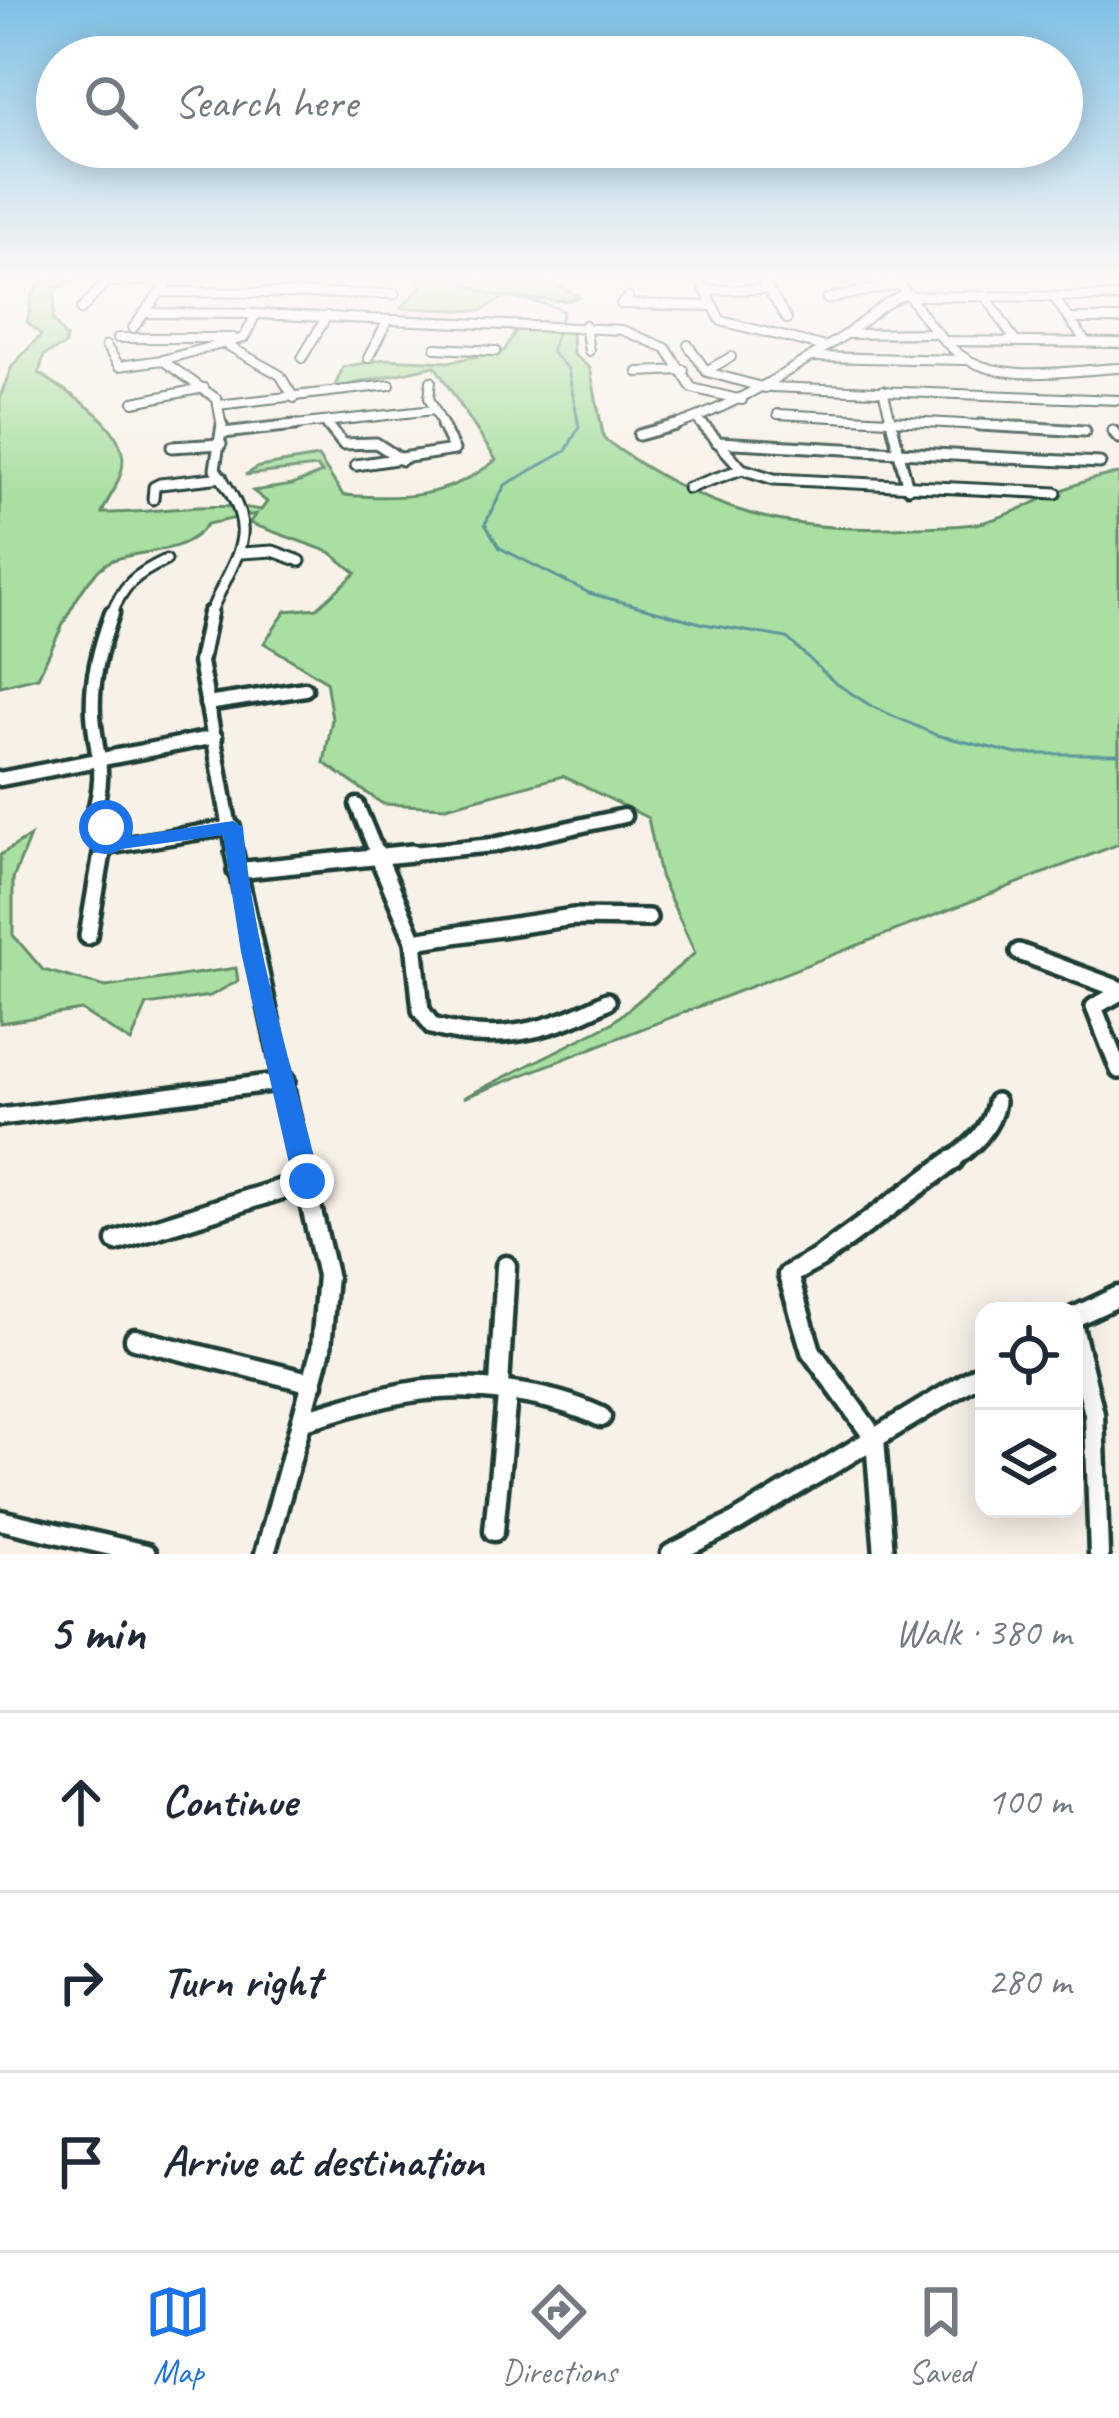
<!DOCTYPE html>
<meta charset="utf-8">
<style>
:root{--surface:#fff;--page:#f6f6f7;--text:#1f2937;--muted:#747a83;--line:#e0e1e3;--accent:#1a73e8}
body{margin:0;font-family:Caveat,sans-serif;background:var(--page);color:var(--text)}
.controls{position:absolute;right:36px;bottom:36px;display:grid;overflow:hidden;border-radius:24px;box-shadow:0 6px 30px #0003}
.controls button{width:108px;height:108px;display:grid;place-items:center;padding:0;border:0;border-bottom:3px solid var(--line);background:var(--surface);color:var(--text);font:60px sans-serif}
.stop{position:absolute;width:36px;height:36px;margin:-27px;border:9px solid #1a73e8;border-radius:50%;background:#fff}
.stop.end{background:#1a73e8;border-color:#fff;box-shadow:0 3px 12px #0008}
.list{margin:0;padding:0;list-style:none}
h2{display:flex;justify-content:space-between;align-items:center;height:156px;margin:0;padding:0 48px;font-size:51px}
h2 small{font-size:39px;font-weight:400;color:var(--muted)}
.list li{display:grid;grid-template-columns:78px 1fr auto;gap:36px;align-items:center;box-sizing:border-box;height:180px;padding:0 48px;border-top:3px solid var(--line)}
.list b{display:block;font-size:45px;white-space:nowrap}
.list em{font-size:39px;font-style:normal;color:var(--muted)}
.icon{flex:none;width:66px;height:66px;fill:none;stroke:currentColor;stroke-width:2;stroke-linecap:round;stroke-linejoin:round}
.map{position:relative;flex:none;width:1119px;height:1554px;overflow:hidden}
.search{position:absolute;background:var(--surface);box-shadow:0 6px 30px #0003;left:36px;right:36px;top:36px;height:132px;display:flex;align-items:center;gap:30px;box-sizing:border-box;padding:0 42px;border-radius:66px;color:var(--muted);font-size:45px}
.sheet{height:696px;background:var(--surface)}
nav{display:flex;justify-content:space-around;align-items:center;box-sizing:border-box;height:168px;border-top:3px solid var(--line);background:var(--surface);font-size:33px;color:var(--muted)}
nav a{display:grid;justify-items:center;gap:6px}
nav .on{color:var(--accent)}
.map>svg:first-child{display:block}
.green{fill:#a9dfa1;stroke:#648e6a;stroke-width:3}
.lines{fill:none;stroke-linecap:round;stroke-linejoin:round}
.stream{stroke:#5b969c;stroke-width:3}
.minor-far4-casing{stroke:#1f3d34;stroke-width:12}
.minor-far3-casing{stroke:#1f3d34;stroke-width:15}
.minor-far2-casing{stroke:#1f3d34;stroke-width:21}
.minor-far1-casing{stroke:#1f3d34;stroke-width:24}
.minor-casing{stroke:#1f3d34;stroke-width:27}
.minor-far4{stroke:#fff;stroke-width:8}
.minor-far3{stroke:#fff;stroke-width:9}
.minor-far2{stroke:#fff;stroke-width:12}
.minor-far1{stroke:#fff;stroke-width:15}
.minor{stroke:#fff;stroke-width:18}
.route{fill:#1a73e8}
</style>
<div class="map">
<svg width="1119" height="1554" viewBox="0 0 1119 1554">
<rect width="100%" height="100%" fill="#f8f1e8"/>
<filter id="ink" filterUnits="userSpaceOnUse"><feTurbulence type="fractalNoise" baseFrequency=".00833" numOctaves="2"/><feDisplacementMap in="SourceGraphic" scale="24" xChannelSelector="R" yChannelSelector="G"/><feConvolveMatrix kernelMatrix="1 2 1 2 8 2 1 2 1" color-interpolation-filters="sRGB"/></filter>
<g filter="url(#ink)">
<g class="green">
<path d="M46,280H81L55,288L53,320L66,338L65,345L44,355L39,373C67,393 131,425 122,469C119,484 107,500 102,513C154,514 210,500 261,510L267,502L253,491L292,485L322,473L317,467L245,475L259,467L318,457L343,495C403,500 448,498 496,460L435,366L334,388L343,367L385,359L449,362L504,351L517,329L572,330L573,354L590,368L604,439C705,513 791,535 915,527C936,526 960,527 980,523C1027,512 1071,478 1119,474V844L463,1098L612,1023L695,953L660,876L648,818L563,776L446,807L383,804L324,763L332,719L326,681L264,643L286,611L317,608L356,573L330,552L249,523L256,514L207,524C185,556 144,548 113,560C81,573 54,646 38,677L0,686V397L12,366L41,335L27,322C33,302 26,293 46,280Z"/>
<polygon points="418,280 547,280 579,297 566,301 504,297 481,311 401,308 421,287"/>
<polygon points="30,836 13,879 13,935 43,970 106,987 236,968 238,981 210,996 147,1005 131,1042 81,1010 0,1023 0,855"/>
</g>
<g class="lines">
<path class="stream" d="M462,280C489,303 532,295 563,311L551,352L568,369L579,427L566,451L505,485L485,524L500,548L589,593L704,624L787,638L834,682L871,706L936,735L1017,754H1119"/>
<g class="minor-far4-casing">
<g id="minor-far4">
<polyline points="700,280 721,321 826,347"/>
<polyline points="762,280 787,319"/>
<path d="M897,280C916,305 934,335 959,354C1000,385 1071,370 1119,368"/>
<polyline points="706,290 767,289"/>
<polyline points="161,292 395,294"/>
<polyline points="914,296 1119,297"/>
<polyline points="986,296 1015,341"/>
<polyline points="628,297 621,304 712,306"/>
<polyline points="1053,297 1086,342"/>
<polyline points="827,299 900,284"/>
<polyline points="81,310 106,282 168,280"/>
<polyline points="146,313 256,314"/>
<polyline points="1070,319 1119,319"/>
<polyline points="585,325 589,351"/>
<polyline points="133,328 165,286"/>
<polyline points="849,334 938,333"/>
<polyline points="118,338 233,338"/>
<polyline points="944,341 1119,343"/>
<polyline points="225,344 280,375 294,398"/>
<polyline points="688,345 707,372 765,388"/>
<polyline points="106,346 119,366 162,360"/>
<polyline points="436,348 496,351"/>
<polyline points="812,357 965,360"/>
<polyline points="302,358 327,316"/>
<polyline points="368,358 388,320"/>
<polyline points="706,371 731,357"/>
<polyline points="638,372 684,370"/>
<polyline points="431,381 429,398 444,428"/>
<polyline points="770,387 1119,400"/>
<polyline points="883,390 893,428"/>
<polyline points="134,402 204,388"/>
<polyline points="218,405 390,385"/>
<polyline points="778,414 1035,428"/>
<polyline points="698,420 705,428"/>
<polyline points="325,422 330,428"/>
<polyline points="222,428 217,399 162,360 244,338 256,314 622,330 666,348 692,388 742,400"/>
<polyline points="267,428 434,410"/>
<path d="M667,428C732,408 788,372 845,335C867,320 882,302 908,293"/>
</g>
</g>
<g class="minor-far3-casing">
<g id="minor-far3">
<polyline points="328,425 343,444 376,443 402,460"/>
<polyline points="703,425 742,469 774,479 1056,493"/>
<polyline points="892,425 908,488"/>
<polyline points="980,425 1085,431"/>
<polyline points="1113,431 1119,438"/>
<polyline points="223,433 295,425"/>
<polyline points="639,435 676,425"/>
<polyline points="717,442 1100,463"/>
<polyline points="172,447 221,444"/>
<polyline points="356,465 454,450 442,425"/>
<polyline points="688,488 742,469"/>
<polyline points="153,499 154,487 160,484 222,477"/>
<polyline points="241,553 273,551 300,561"/>
<path d="M111,616C122,585 136,574 166,560"/>
<path d="M209,616C236,550 265,536 215,469L222,425"/>
</g>
</g>
<g class="minor-far2-casing">
<g id="minor-far2">
<polyline points="210,613 200,662 235,856"/>
<polyline points="207,704 305,689"/>
<polyline points="0,779 215,737"/>
<polyline points="357,805 378,856"/>
<polyline points="101,848 233,827"/>
<path d="M101,856L106,828L93,818C107,767 97,763 93,715C91,679 100,647 112,613"/>
<polyline points="382,856 493,845 624,816"/>
</g>
</g>
<g class="minor-far1-casing">
<g id="minor-far1">
<polyline points="234,853 301,1163"/>
<path d="M377,853L414,941L421,1010L432,1026C494,1045 552,1031 607,1001"/>
<polyline points="236,871 412,853"/>
<polyline points="88,936 102,853"/>
<polyline points="414,941 573,917 648,918"/>
<polyline points="1019,952 1119,989"/>
<polyline points="1119,993 1094,1007 1119,1070"/>
<polyline points="0,1117 286,1081"/>
<path d="M949,1163C970,1147 992,1130 996,1102"/>
</g>
</g>
<g class="minor-casing">
<g id="minor">
<polyline points="117,1241 307,1181"/>
<polyline points="1074,1317 1119,1296"/>
<polyline points="1074,1331 1094,1414 1099,1554"/>
<polyline points="135,1339 313,1383"/>
<path d="M303,1420C338,1411 375,1397 411,1392C471,1383 547,1391 601,1417"/>
<polyline points="0,1520 146,1554"/>
<polyline points="494,1531 507,1396 499,1386 506,1266"/>
<polyline points="265,1554 321,1349 327,1275 300,1160"/>
<polyline points="671,1554 736,1522 984,1372"/>
<polyline points="884,1554 875,1439 811,1351 788,1275 819,1258 953,1160"/>
</g>
</g>
<use href="#minor-far4" class="minor-far4"/>
<use href="#minor-far3" class="minor-far3"/>
<use href="#minor-far2" class="minor-far2"/>
<use href="#minor-far1" class="minor-far1"/>
<use href="#minor" class="minor"/>
</g>
</g>
<linearGradient id="sky" x2="0" y2="1"><stop stop-color="#7fc0e5"/><stop offset="0.56" stop-color="#fcf9f5"/><stop offset="1" stop-color="#fcf9f5" stop-opacity="0"/></linearGradient>
<rect width="1119" height="497" fill="url(#sky)"/>
<path class="route" d="M106,821L116,827L113,839L233,821L243,827C253,947 292,1065 320,1181L317,1189H297L293,1181L241,952L223,835L93,853L96,827Z"/>
</svg>
<div class="controls">
<button><svg class="icon" aria-label="locate" viewBox="0 0 24 24"><circle cx="12" cy="12" r="6"/><path d="M12 2v4M12 18v4M2 12h4M18 12h4"/></svg></button>
<button><svg class="icon" aria-label="layers" viewBox="0 0 24 24"><path d="M12 4l9 5-9 5-9-5zM3 14l9 5 9-5"/></svg></button>
</div>
<div class="stop" style="left:106px;top:827px"></div>
<div class="stop end" style="left:307px;top:1181px"></div>
<div class="search"><svg class="icon" aria-label="search" viewBox="0 0 24 24"><circle cx="10" cy="10" r="6"/><path d="M15 15l6 6"/></svg>Search here</div>
</div>
<section class="sheet">
<h2>5 min<small>Walk · 380 m</small></h2>
<ul class="list">
<li><svg class="icon" aria-label="ahead" viewBox="0 0 24 24"><path d="M12 20V5M6 11l6-6 6 6"/></svg><div><b>Continue</b></div><em>100 m</em></li>
<li><svg class="icon" aria-label="right" viewBox="0 0 24 24"><path d="M7 20v-9h11M14 6l5 5-5 5"/></svg><div><b>Turn right</b></div><em>280 m</em></li>
<li><svg class="icon" aria-label="arrive" viewBox="0 0 24 24"><path d="M6 21V4h12l-3 4 3 4H6"/></svg><div><b>Arrive at destination</b></div></li>
</ul>
</section>
<nav>
<a class="on"><svg class="icon" aria-label="map" viewBox="0 0 24 24"><path d="M3 6l6-2 6 2 6-2v14l-6 2-6-2-6 2zM9 4v14M15 6v14"/></svg>Map</a>
<a><svg class="icon" aria-label="directions" viewBox="0 0 24 24"><path d="M12 3l9 9-9 9-9-9zM9 14v-3h6M13 9l2 2-2 2"/></svg>Directions</a>
<a><svg class="icon" aria-label="saved" viewBox="0 0 24 24"><path d="M7 4h10v16l-5-4-5 4z"/></svg>Saved</a>
</nav>
